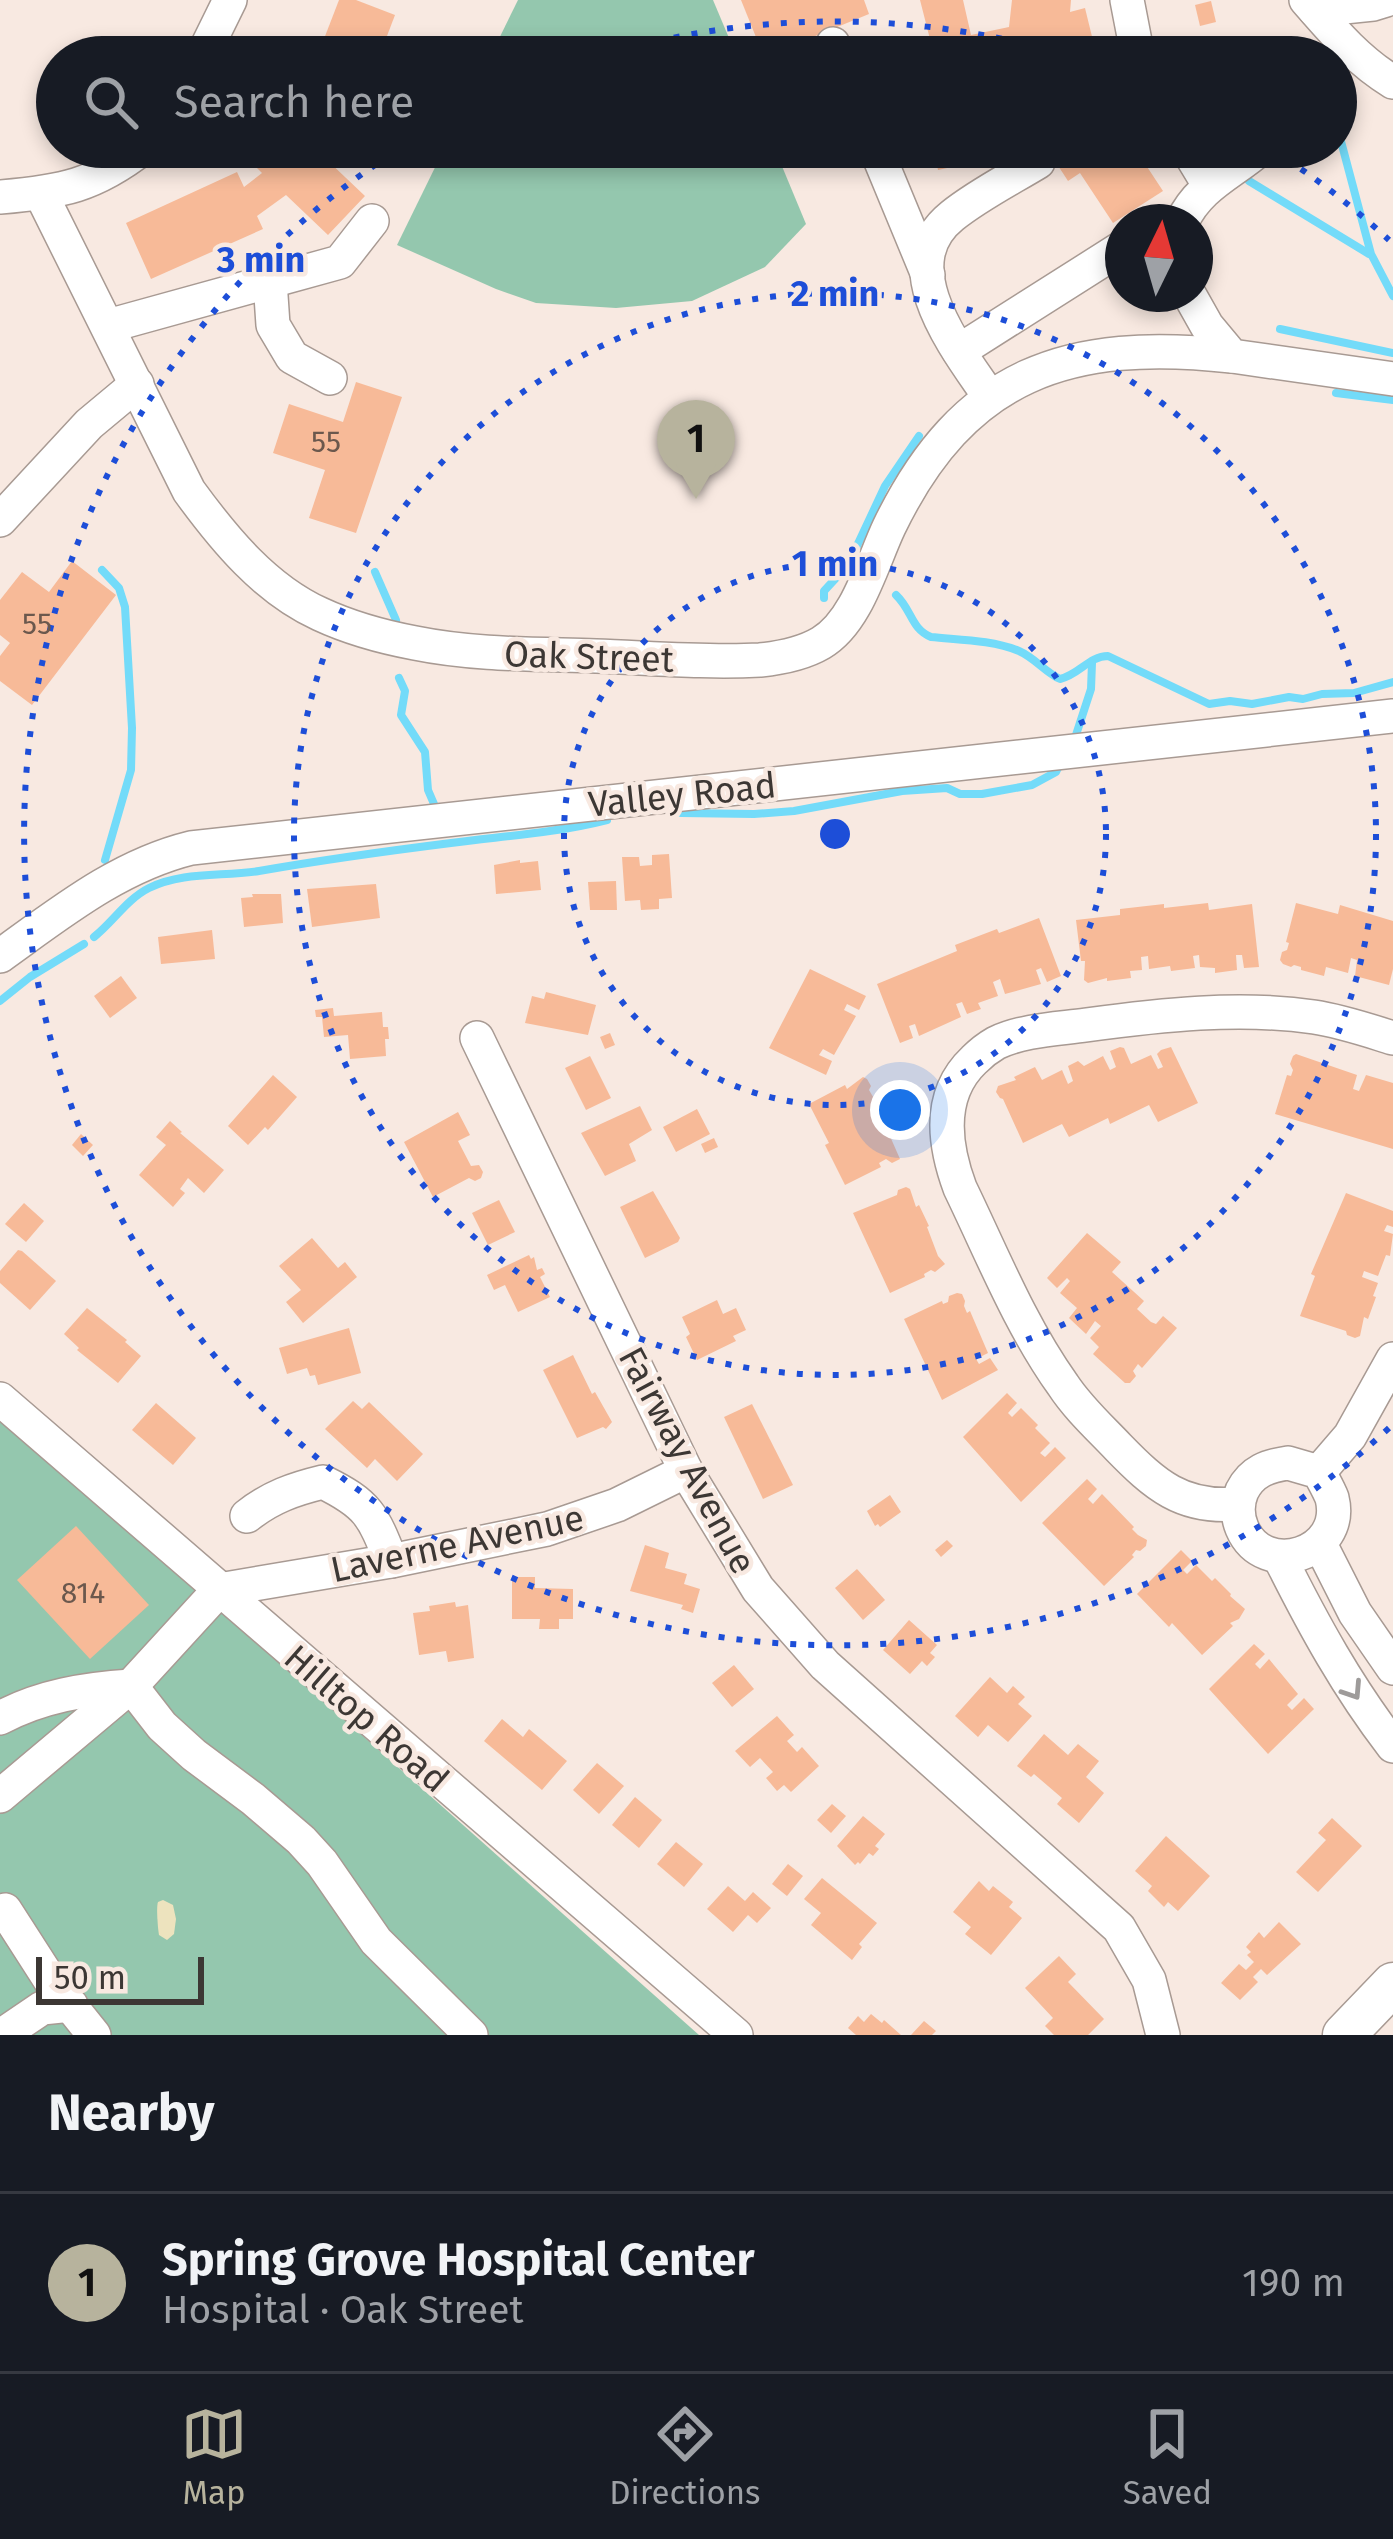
<!DOCTYPE html>
<meta charset="utf-8">
<style>
:root{--surface:#171b24;--page:#242831;--text:#f1f3f6;--muted:#9ea1a6;--line:#363941;--accent:#b7b39d}
body{margin:0;font-family:"Fira Sans",sans-serif;background:var(--page);color:var(--text)}
.compass{position:absolute;left:1105px;top:204px;width:108px;height:108px;border-radius:50%;background:var(--surface);box-shadow:0 6px 18px #0003;rotate:5deg}
.scale{position:absolute;left:36px;bottom:30px;width:168px;box-sizing:border-box;padding-left:12px;border:6px solid #3c3734;border-top:0;font-size:33px;line-height:42px;white-space:nowrap;color:#3c3734;-webkit-text-stroke:9px #f8e9e1;paint-order:stroke}
.you{position:absolute;left:900px;top:1110px;width:42px;height:42px;margin:-30px;border:9px solid #fff;border-radius:50%;background:#1a73e8;box-shadow:0 0 0 18px #1a73e833}
.badge{display:grid;place-items:center;width:78px;height:78px;border-radius:50%;background:var(--accent);color:#111;font-size:39px;font-weight:700}
.pin{position:absolute;translate:-50% -99px;filter:drop-shadow(0 3px 6px #0008)}
.pin::after{content:'';position:absolute;top:63px;width:42px;height:36px;background:inherit;clip-path:polygon(0 0,100% 0,50% 100%)}
.list{margin:0;padding:0;list-style:none}
h2{display:flex;justify-content:space-between;align-items:center;height:156px;margin:0;padding:0 48px;font-size:51px}
h2 small{font-size:39px;font-weight:400;color:var(--muted)}
.list li{display:grid;grid-template-columns:78px 1fr auto;gap:36px;align-items:center;box-sizing:border-box;height:180px;padding:0 48px;border-top:3px solid var(--line)}
.list b{display:block;font-size:45px;white-space:nowrap}
.list p{margin:0;font-size:39px;white-space:nowrap;color:var(--muted)}
.list em{font-size:39px;font-style:normal;color:var(--muted)}
.icon{flex:none;width:66px;height:66px;fill:none;stroke:currentColor;stroke-width:2;stroke-linecap:round;stroke-linejoin:round}
.map{position:relative;flex:none;width:1393px;height:2035px;overflow:hidden}
.search{position:absolute;background:var(--surface);box-shadow:0 6px 18px #0003;left:36px;right:36px;top:36px;height:132px;display:flex;align-items:center;gap:30px;box-sizing:border-box;padding:0 42px;border-radius:66px;color:var(--muted);font-size:45px}
.sheet{height:336px;background:var(--surface)}
nav{display:flex;justify-content:space-around;align-items:center;box-sizing:border-box;height:168px;border-top:3px solid var(--line);background:var(--surface);font-size:33px;color:var(--muted)}
nav a{display:grid;justify-items:center;gap:6px}
nav .on{color:var(--accent)}
.map>svg:first-child{display:block}
.green{fill:#94c7ae}
.sand{fill:#ede3be}
.lines{fill:none;stroke-linecap:round;stroke-linejoin:round}
.stream{stroke:#73dbf9;stroke-width:8}
.building{fill:#f7ba98}
.minor-casing{stroke:#a89a93;stroke-width:36}
.major-casing{stroke:#a89a93;stroke-width:45}
.minor{stroke:#fff;stroke-width:33}
.major{stroke:#fff;stroke-width:42}
.oneway{stroke:#9e9b9a}
.ring{fill:none;stroke:#1d4ed8;stroke-width:6;stroke-dasharray:6 12}
.labels{text-anchor:middle;stroke-width:9;stroke-linejoin:round;paint-order:stroke}
.number-label{font-size:30px;fill:#6b584d}
.street-label{font-size:36px;fill:#3c3734;stroke:#f8e9e1}
.centre{fill:#1d4ed8;stroke:#f8e9e1;stroke-width:6}
.ring-label{font-size:36px;text-anchor:middle;font-weight:bold;fill:#1d4ed8;stroke:#f8e9e1;stroke-width:9;stroke-linejoin:round;paint-order:stroke}
</style>
<div class="map">
<svg width="1393" height="2035" viewBox="0 0 1393 2035">
<rect width="100%" height="100%" fill="#f8e9e1"/>
<g class="green">
<polygon points="518,0 713,0 737,57 490,57"/>
<polygon points="445,147 774,147 806,224 765,267 692,301 616,308 536,303 496,289 397,245"/>
<polygon points="0,1413 699,2035 0,2035"/>
</g>
<path class="sand" d="M163,1900L173,1905L176,1919L174,1934L167,1940L159,1935C158,1930 156,1907 158,1902Z"/>
<g class="lines">
<g class="stream">
<polyline points="1338,130 1371,254 1393,296"/>
<polyline points="1249,181 1369,254"/>
<polyline points="1280,329 1393,353"/>
<polyline points="1336,393 1393,400"/>
<polyline points="102,570 119,588 125,607 132,728 131,770 105,860"/>
<polyline points="375,572 396,620"/>
<path d="M896,595C912,610 911,629 931,637C960,640 992,640 1019,651C1035,658 1045,672 1060,679C1079,675 1089,656 1108,656L1209,704L1230,701L1252,704L1289,697L1303,699L1322,694L1354,693L1393,682"/>
<polyline points="824,598 824,591 848,565 885,486 919,436"/>
<polyline points="399,678 405,691 401,715 425,752 428,790 434,804"/>
<polyline points="1074,741 1091,689 1092,663"/>
<polyline points="681,813 754,814 794,811 902,791 947,788 960,794 982,794 1032,785 1056,772 1060,764"/>
<path d="M94,937C113,922 127,899 149,888C183,871 223,877 259,871C322,860 387,851 451,843C504,836 556,833 607,820"/>
<polyline points="0,1001 30,977 84,944"/>
</g>
</g>
<g class="building">
<polygon points="339,0 356,0 395,15 379,57 317,57"/>
<polygon points="741,0 864,0 869,14 764,57"/>
<polygon points="920,0 963,0 971,35 1009,27 1012,0 1071,0 1070,12 1085,8 1097,57 897,57 932,47"/>
<polygon points="1211,1 1216,22 1200,26 1195,5"/>
<polygon points="264,147 331,147 325,158 365,196 328,235 286,195 257,216 263,229 151,279 126,223 237,172 244,187 262,173 250,161"/>
<polygon points="933,147 994,147 997,157 938,170"/>
<polygon points="1046,147 1134,147 1163,191 1113,223 1080,173 1068,181"/>
<polygon points="356,382 402,397 356,533 309,518 325,470 273,453 289,404 343,422"/>
<polygon points="72,561 116,595 32,705 0,681 0,656 10,643 0,635 0,600 22,572 49,592"/>
<polygon points="669,854 672,898 659,899 659,909 641,910 640,900 625,901 622,857 639,857 640,866 652,865 652,855"/>
<polygon points="520,860 520,863 538,861 541,890 496,894 494,865"/>
<polygon points="616,881 617,910 590,910 588,882"/>
<polygon points="376,884 380,918 312,927 307,889"/>
<polygon points="252,894 281,894 283,923 244,927 241,898 253,897"/>
<polygon points="1208,903 1209,910 1252,904 1259,967 1244,968 1242,955 1236,955 1237,970 1215,973 1215,968 1200,967 1199,955 1193,956 1195,968 1171,971 1170,966 1149,969 1148,956 1141,957 1142,970 1130,971 1131,978 1107,981 1107,978 1088,983 1084,980 1085,961 1081,961 1076,920 1120,915 1120,909 1164,904 1164,908"/>
<polygon points="1296,903 1338,914 1340,905 1393,921 1393,969 1389,985 1355,976 1357,960 1351,958 1348,973 1326,967 1324,976 1301,970 1301,967 1294,965 1291,967 1283,964 1280,960 1282,952 1287,950 1289,943 1286,942"/>
<polygon points="1039,918 1061,976 1047,982 1041,968 1036,970 1041,984 1005,994 1000,979 993,982 998,996 978,1003 981,1009 967,1014 962,1002 956,1004 961,1017 919,1036 915,1024 909,1026 913,1038 900,1043 877,984 957,951 955,945 997,929 999,933"/>
<polygon points="212,930 215,959 161,964 158,937"/>
<polygon points="810,969 866,996 859,1010 847,1004 844,1010 856,1016 834,1055 823,1049 819,1055 832,1061 826,1075 769,1048"/>
<polygon points="121,976 137,998 110,1018 94,996"/>
<polygon points="546,992 596,1005 588,1035 525,1023 532,996 544,999"/>
<polygon points="333,1008 334,1016 382,1012 383,1027 388,1027 389,1039 385,1039 386,1056 350,1059 348,1035 324,1037 322,1017 316,1017 315,1010"/>
<polygon points="610,1033 615,1045 605,1049 600,1037"/>
<polygon points="1120,1047 1124,1048 1131,1064 1151,1055 1158,1069 1163,1067 1157,1054 1161,1050 1171,1047 1198,1103 1158,1122 1149,1105 1110,1124 1108,1118 1069,1137 1062,1124 1023,1143 1003,1099 1000,1098 996,1092 998,1086 1016,1080 1014,1077 1035,1067 1042,1080 1062,1070 1068,1084 1073,1081 1068,1066 1078,1061 1084,1066 1103,1056 1110,1070 1116,1067 1110,1051"/>
<polygon points="1296,1054 1357,1075 1353,1089 1359,1091 1366,1075 1393,1083 1393,1149 1275,1114 1287,1075 1291,1076 1293,1070 1290,1064 1293,1056"/>
<polygon points="590,1056 611,1098 586,1110 565,1068"/>
<polygon points="273,1075 297,1097 268,1130 265,1127 248,1145 228,1126"/>
<polygon points="863,1077 867,1079 871,1086 869,1090 885,1117 882,1118 900,1159 892,1163 886,1159 879,1163 881,1167 845,1185 825,1145 829,1143 809,1104 845,1085 847,1089"/>
<polygon points="640,1106 652,1130 629,1144 636,1161 605,1176 581,1133"/>
<polygon points="697,1109 710,1134 676,1152 663,1127"/>
<polygon points="458,1112 470,1135 458,1141 471,1166 479,1165 483,1172 481,1178 475,1181 469,1178 433,1197 404,1142"/>
<polygon points="170,1121 182,1132 180,1133 224,1170 204,1193 188,1178 180,1189 185,1193 173,1207 139,1175 166,1145 156,1137"/>
<polygon points="81,1134 93,1145 83,1156 72,1145"/>
<polygon points="714,1138 718,1147 705,1153 701,1144"/>
<polygon points="906,1187 910,1189 916,1207 919,1205 929,1226 927,1227 938,1256 945,1264 935,1272 931,1270 924,1274 925,1277 890,1293 853,1213 897,1195 898,1190"/>
<polygon points="653,1191 680,1238 678,1242 645,1258 620,1207"/>
<polygon points="1346,1193 1393,1211 1393,1227 1387,1225 1384,1231 1393,1234 1390,1256 1386,1255 1378,1276 1364,1271 1362,1277 1378,1283 1373,1296 1376,1297 1368,1319 1364,1317 1360,1336 1355,1338 1347,1335 1346,1331 1300,1316 1315,1276 1311,1274"/>
<polygon points="499,1200 515,1232 488,1245 472,1213"/>
<polygon points="24,1203 44,1221 26,1242 5,1224"/>
<polygon points="1087,1233 1121,1262 1112,1272 1144,1301 1137,1309 1151,1322 1156,1324 1163,1316 1177,1328 1142,1368 1138,1364 1133,1371 1136,1376 1130,1383 1125,1383 1093,1354 1099,1347 1090,1338 1101,1326 1095,1321 1086,1334 1069,1318 1077,1308 1060,1293 1070,1281 1067,1278 1057,1288 1047,1278"/>
<polygon points="312,1238 338,1268 345,1262 357,1277 303,1323 286,1302 301,1290 279,1266"/>
<polygon points="18,1250 22,1251 56,1281 30,1310 0,1283 0,1271"/>
<polygon points="529,1255 531,1259 534,1257 537,1270 542,1268 545,1274 540,1277 550,1297 518,1312 505,1285 494,1290 487,1275"/>
<polygon points="957,1293 962,1294 965,1301 964,1306 967,1313 970,1311 988,1353 976,1359 979,1364 990,1358 998,1370 942,1400 904,1319 942,1301 943,1304 948,1302 949,1296"/>
<polygon points="717,1300 723,1314 736,1308 746,1330 733,1336 736,1341 697,1360 686,1337 690,1334 682,1317"/>
<polygon points="87,1308 127,1340 125,1342 141,1356 118,1383 77,1350 79,1348 64,1334"/>
<polygon points="349,1328 361,1373 318,1385 315,1375 310,1376 307,1368 287,1374 279,1348"/>
<polygon points="573,1355 592,1394 595,1392 612,1422 606,1429 603,1427 577,1438 543,1370"/>
<polygon points="1007,1393 1017,1403 1008,1413 1012,1417 1021,1408 1038,1425 1035,1428 1050,1443 1040,1453 1045,1457 1055,1447 1066,1458 1021,1502 963,1437"/>
<polygon points="353,1401 362,1409 369,1402 423,1454 397,1481 375,1459 367,1468 325,1429"/>
<polygon points="156,1403 196,1438 173,1465 132,1430"/>
<polygon points="752,1404 793,1485 763,1499 724,1417"/>
<polygon points="1087,1479 1097,1489 1088,1499 1093,1504 1102,1494 1134,1527 1132,1529 1138,1535 1147,1540 1146,1546 1140,1551 1136,1550 1132,1555 1134,1557 1104,1586 1042,1523"/>
<polygon points="890,1495 901,1512 880,1527 878,1524 875,1526 867,1511"/>
<polygon points="76,1526 149,1605 90,1659 17,1580"/>
<polygon points="947,1540 953,1546 941,1557 935,1550"/>
<polygon points="645,1545 669,1553 665,1568 687,1574 684,1584 700,1589 693,1613 681,1609 683,1605 630,1591"/>
<polygon points="1181,1550 1192,1561 1183,1570 1187,1574 1196,1565 1212,1581 1215,1578 1231,1594 1230,1596 1245,1609 1239,1619 1230,1623 1233,1626 1202,1655 1172,1623 1169,1627 1137,1594"/>
<polygon points="857,1569 885,1600 863,1620 835,1588"/>
<polygon points="512,1577 535,1577 535,1588 573,1589 573,1619 559,1619 559,1629 539,1629 540,1619 512,1619"/>
<polygon points="455,1602 456,1607 468,1605 474,1658 448,1662 446,1651 419,1655 413,1613 430,1611 429,1606"/>
<polygon points="909,1620 937,1645 930,1653 935,1657 927,1666 922,1661 910,1674 883,1650"/>
<polygon points="1254,1644 1265,1654 1255,1664 1260,1669 1269,1659 1298,1694 1287,1705 1292,1710 1304,1698 1314,1709 1268,1754 1209,1689"/>
<polygon points="734,1665 754,1689 732,1707 712,1683"/>
<polygon points="990,1677 1007,1693 1013,1686 1025,1697 1018,1704 1032,1716 1008,1742 988,1725 978,1737 955,1716"/>
<polygon points="777,1716 794,1735 787,1741 797,1752 802,1747 819,1766 791,1792 784,1785 777,1791 766,1778 773,1772 760,1758 750,1767 735,1751"/>
<polygon points="502,1719 523,1737 529,1729 567,1761 542,1790 484,1741"/>
<polygon points="1044,1734 1068,1755 1078,1744 1099,1761 1086,1777 1104,1793 1079,1823 1057,1804 1062,1798 1034,1774 1031,1777 1017,1766"/>
<polygon points="597,1763 624,1786 599,1814 573,1790"/>
<polygon points="635,1797 662,1820 639,1848 612,1825"/>
<polygon points="832,1804 846,1816 831,1833 817,1820"/>
<polygon points="863,1816 885,1834 875,1846 879,1849 873,1856 869,1853 860,1864 858,1862 855,1865 837,1846"/>
<polygon points="1332,1818 1362,1846 1318,1892 1296,1872 1326,1840 1318,1833"/>
<polygon points="1166,1836 1210,1876 1178,1911 1168,1902 1164,1907 1148,1891 1152,1886 1135,1871"/>
<polygon points="676,1842 703,1864 684,1887 657,1864"/>
<polygon points="788,1864 803,1876 787,1896 772,1884"/>
<polygon points="822,1878 877,1923 859,1944 862,1947 852,1960 811,1925 821,1913 804,1899"/>
<polygon points="979,1881 989,1891 993,1886 1013,1902 1009,1907 1022,1918 991,1955 965,1934 971,1927 953,1912"/>
<polygon points="728,1886 745,1901 753,1892 771,1908 757,1923 748,1915 733,1932 707,1909"/>
<polygon points="1279,1922 1301,1944 1267,1975 1261,1969 1253,1977 1258,1982 1240,2000 1221,1983 1239,1964 1246,1970 1254,1962 1247,1955 1251,1952 1246,1947 1259,1932 1264,1938"/>
<polygon points="1059,1956 1076,1974 1068,1982 1104,2019 1088,2035 1054,2035 1045,2026 1053,2018 1025,1988"/>
<polygon points="871,2014 882,2023 884,2020 901,2035 856,2035 848,2028 858,2016 864,2022"/>
<polygon points="924,2021 936,2031 932,2035 911,2035"/>
</g>
<g class="lines">
<g class="minor-casing">
<g id="minor">
<polyline points="1127,0 1138,57"/>
<path d="M1306,0C1333,31 1358,61 1393,82"/>
<polyline points="1315,10 1373,4 1386,0"/>
<polyline points="833,44 838,57"/>
<polyline points="202,57 230,0"/>
<polyline points="875,147 928,275"/>
<polyline points="1186,147 1209,185"/>
<path d="M41,194L189,491C224,539 265,589 320,614C350,628 383,637 415,643C474,655 536,654 596,656C650,658 706,663 760,660C780,658 804,653 821,643C857,622 872,563 889,527C964,372 1069,338 1232,356"/>
<path d="M0,197C62,192 94,186 144,147"/>
<path d="M1182,222C1199,185 1233,173 1262,147"/>
<polyline points="270,281 273,325 292,357 330,378"/>
<polyline points="1189,294 1207,326 1232,356 1393,379"/>
<polyline points="108,326 340,262 372,221"/>
<polyline points="959,351 1123,247"/>
<path d="M989,396C958,350 890,266 952,216C978,195 1010,179 1038,162"/>
<polyline points="0,520 89,424 137,384"/>
<path d="M0,956C60,913 118,866 191,848L1393,716"/>
<polyline points="477,1038 686,1471 758,1589 825,1665 1119,1928 1149,1980 1163,2035"/>
<polyline points="0,1399 736,2035"/>
<path d="M1288,1463L1319,1472C1323,1480 1329,1490 1332,1498C1346,1554 1264,1580 1242,1528C1237,1516 1237,1503 1242,1491C1252,1471 1268,1466 1288,1463Z"/>
<polyline points="1319,1472 1350,1436 1393,1359"/>
<path d="M1238,1504C1182,1509 1155,1485 1118,1447C1099,1427 1078,1408 1063,1385C1020,1325 992,1254 960,1188C944,1145 937,1095 974,1060C980,1054 989,1047 996,1043C1023,1030 1057,1029 1086,1025C1160,1015 1239,1006 1314,1017C1341,1021 1367,1030 1393,1038"/>
<path d="M247,1516C271,1497 294,1489 323,1482C368,1504 373,1515 391,1561"/>
<polyline points="1320,1544 1355,1613 1393,1668"/>
<path d="M1280,1558C1314,1626 1347,1686 1393,1746"/>
<path d="M0,1718C41,1696 85,1689 131,1686L162,1726L194,1755L253,1799L301,1840L322,1863L376,1941L471,2035"/>
<polyline points="0,1796 131,1686 219,1590 391,1561 547,1529 617,1505 686,1471"/>
<polyline points="0,1914 5,1910 50,1980 94,2035"/>
<polyline points="2,2035 42,2008 71,2005"/>
</g>
</g>
<g class="major-casing">
<polyline id="major" points="1344,2035 1393,1984"/>
</g>
<use href="#minor" class="minor"/>
<use href="#major" class="major"/>
</g>
<defs><path id="oneway-chevron" d="M-2-3.5L2.5 0L-2 3.5" fill="none" stroke-width="1.6" stroke-linecap="round" stroke-linejoin="round" transform="scale(3)"/></defs>
<use class="oneway" href="#oneway-chevron" transform="translate(1353 1691) rotate(57)"/>
<g class="ring">
<circle cx="835" cy="834" r="271"/>
<circle cx="835" cy="834" r="541"/>
<path d="M1389 1428A812 812 0 1 1 399 149M604 55A812 812 0 0 1 1066 55M1271 149A812 812 0 0 1 1389 240"/>
</g>
<g class="labels">
<g class="number-label">
<text x="326" y="452">55</text>
<text x="37" y="634">55</text>
<text x="83" y="1603">814</text>
</g>
<g class="street-label">
<text transform="translate(589 656) rotate(2)" y="13">Oak Street</text>
<text transform="translate(682 794) rotate(-6)" y="13">Valley Road</text>
<text transform="translate(688 1460) rotate(62)" y="13">Fairway Avenue</text>
<text transform="translate(457 1543) rotate(-12)" y="13">Laverne Avenue</text>
<text transform="translate(367 1718) rotate(41)" y="13">Hilltop Road</text>
</g>
</g>
<circle cx="835" cy="834" r="18" class="centre"/>
<g class="ring-label">
<text x="261" y="272">3 min</text>
<text x="835" y="306">2 min</text>
<text x="835" y="576">1 min</text>
</g>
</svg>
<svg class="compass" viewBox="-18 -18 36 36"><path d="M0-13l5 13h-10z" fill="#e53935"/><path d="M0 13l5-13h-10z" fill="#9ea1a6"/></svg>
<div class="scale">50 m</div>
<div class="you"></div>
<div class="pin badge" style="left:696px;top:499px">1</div>
<div class="search"><svg class="icon" aria-label="search" viewBox="0 0 24 24"><circle cx="10" cy="10" r="6"/><path d="M15 15l6 6"/></svg>Search here</div>
</div>
<section class="sheet">
<h2>Nearby<small></small></h2>
<ul class="list">
<li><span class="badge">1</span><div><b>Spring Grove Hospital Center</b><p>Hospital · Oak Street</p></div><em>190 m</em></li>
</ul>
</section>
<nav>
<a class="on"><svg class="icon" aria-label="map" viewBox="0 0 24 24"><path d="M3 6l6-2 6 2 6-2v14l-6 2-6-2-6 2zM9 4v14M15 6v14"/></svg>Map</a>
<a><svg class="icon" aria-label="directions" viewBox="0 0 24 24"><path d="M12 3l9 9-9 9-9-9zM9 14v-3h6M13 9l2 2-2 2"/></svg>Directions</a>
<a><svg class="icon" aria-label="saved" viewBox="0 0 24 24"><path d="M7 4h10v16l-5-4-5 4z"/></svg>Saved</a>
</nav>
